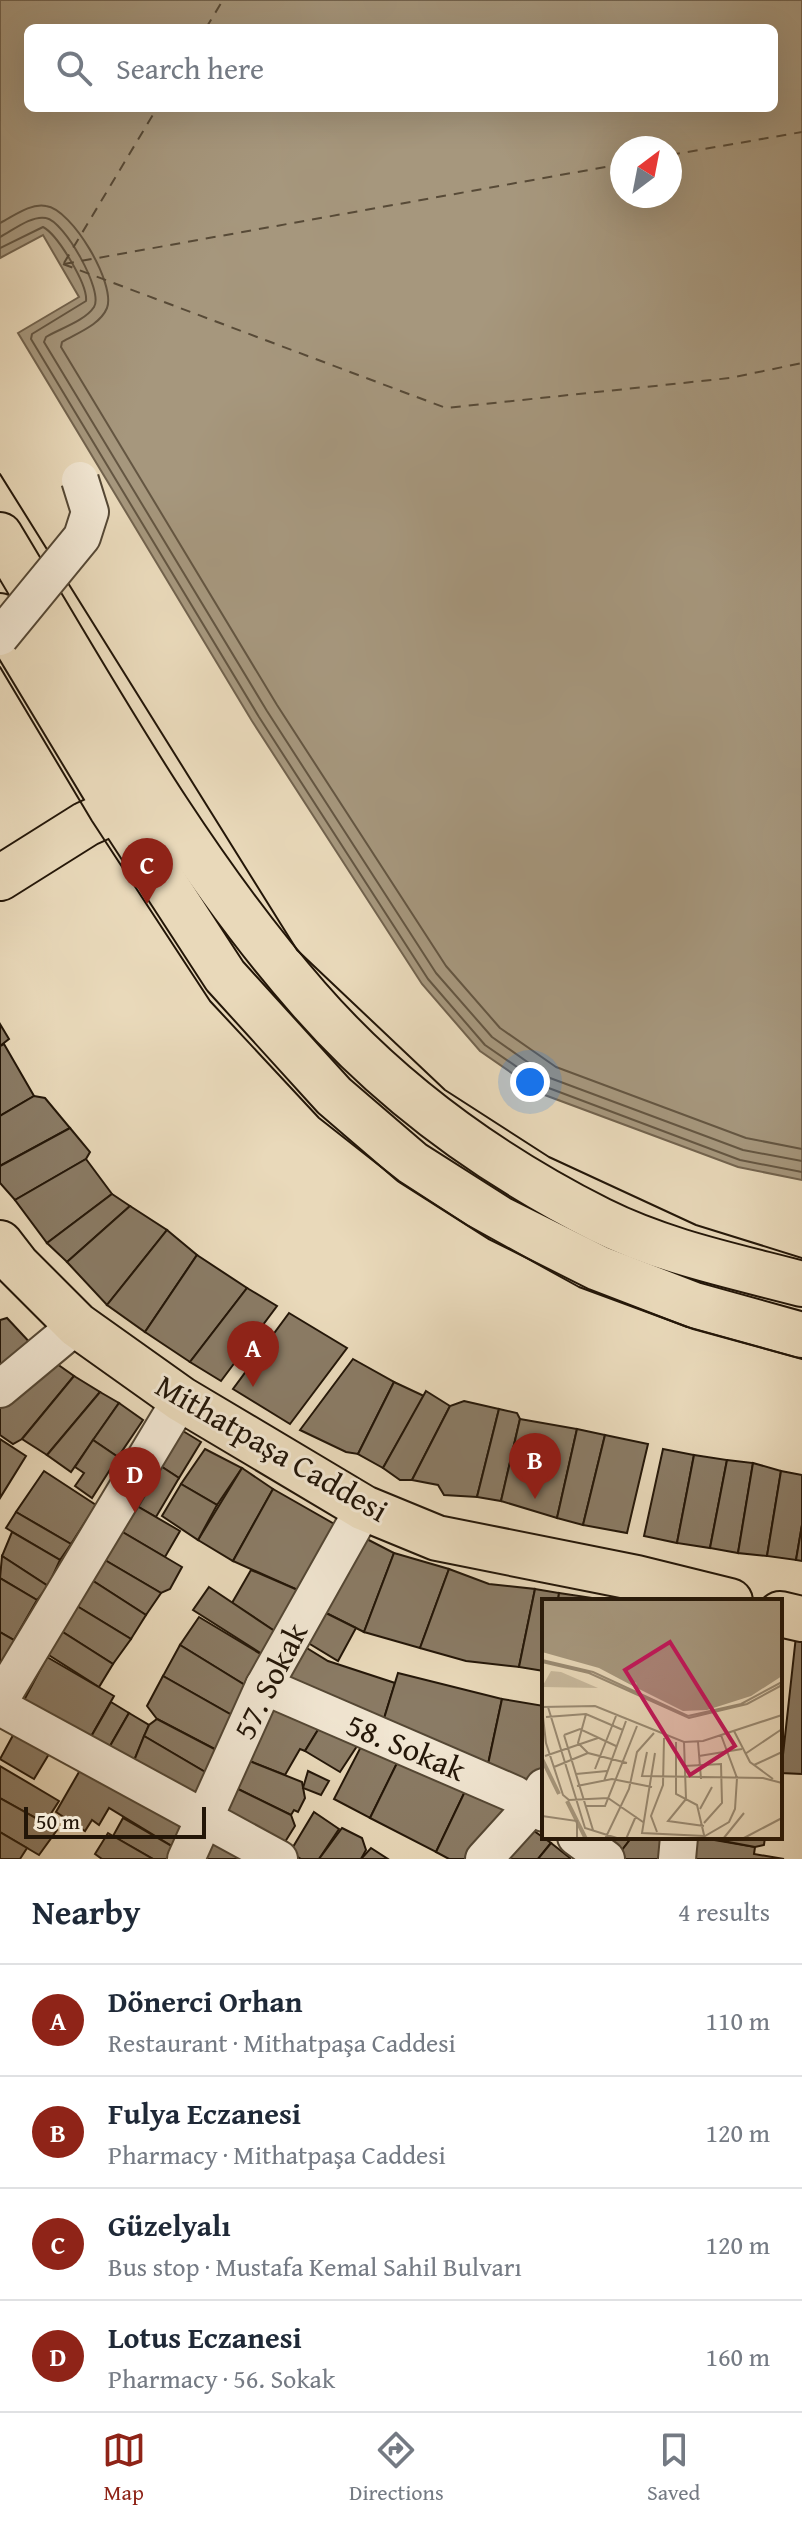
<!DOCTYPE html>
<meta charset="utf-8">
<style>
:root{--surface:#fff;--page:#f2f2f3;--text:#1f2937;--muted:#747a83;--line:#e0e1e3;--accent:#8f2418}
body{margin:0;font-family:"Gentium Book Plus",serif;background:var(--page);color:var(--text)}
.compass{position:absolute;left:610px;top:136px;width:72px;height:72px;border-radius:50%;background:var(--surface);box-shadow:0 8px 32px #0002;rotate:32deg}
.scale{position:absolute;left:24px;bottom:20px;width:182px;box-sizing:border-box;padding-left:8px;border:4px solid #231608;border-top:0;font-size:22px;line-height:28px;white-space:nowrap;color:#231608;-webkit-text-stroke:6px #f1e6d2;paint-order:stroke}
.you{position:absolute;left:530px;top:1082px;width:28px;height:28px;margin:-20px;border:6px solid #fff;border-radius:50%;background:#1a73e8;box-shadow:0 0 0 12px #1a73e833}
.badge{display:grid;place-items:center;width:52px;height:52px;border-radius:50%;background:var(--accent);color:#fff;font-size:26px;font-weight:700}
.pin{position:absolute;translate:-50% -66px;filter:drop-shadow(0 2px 4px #0008)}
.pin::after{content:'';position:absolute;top:42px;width:28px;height:24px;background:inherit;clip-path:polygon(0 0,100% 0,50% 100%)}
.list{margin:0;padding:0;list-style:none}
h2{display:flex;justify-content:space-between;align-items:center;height:104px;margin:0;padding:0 32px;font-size:34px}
h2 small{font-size:26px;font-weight:400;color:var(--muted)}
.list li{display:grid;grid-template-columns:52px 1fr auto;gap:24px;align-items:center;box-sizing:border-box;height:112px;padding:0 32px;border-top:2px solid var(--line)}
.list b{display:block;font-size:30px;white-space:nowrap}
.list p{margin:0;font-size:26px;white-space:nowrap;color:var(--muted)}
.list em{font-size:26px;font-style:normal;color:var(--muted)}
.icon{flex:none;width:44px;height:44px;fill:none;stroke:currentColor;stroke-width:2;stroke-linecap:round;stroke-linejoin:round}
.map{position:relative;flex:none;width:802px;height:1859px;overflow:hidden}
.search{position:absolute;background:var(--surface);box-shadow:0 8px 32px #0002;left:24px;right:24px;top:24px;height:88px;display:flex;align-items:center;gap:20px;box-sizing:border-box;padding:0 28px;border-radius:12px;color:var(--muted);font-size:30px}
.sheet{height:552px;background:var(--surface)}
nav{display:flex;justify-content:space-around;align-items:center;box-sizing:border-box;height:112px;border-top:2px solid var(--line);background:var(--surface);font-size:22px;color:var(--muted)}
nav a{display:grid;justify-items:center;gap:4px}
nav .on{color:var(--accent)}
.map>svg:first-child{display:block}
.water{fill:#a6977d;stroke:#72634e;stroke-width:2;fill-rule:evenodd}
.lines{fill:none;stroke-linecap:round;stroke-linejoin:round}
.shore{stroke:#645642;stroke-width:2}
.ferry{stroke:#574a37;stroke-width:2;stroke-dasharray:10 8;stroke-linecap:butt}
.building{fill:#8a7b65;stroke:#231608;stroke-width:2}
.minor-casing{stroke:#544734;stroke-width:40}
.major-casing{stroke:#231608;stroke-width:48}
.minor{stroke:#f1e6d2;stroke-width:36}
.major{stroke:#e9d9ba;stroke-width:44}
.tram{stroke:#231608;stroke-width:2}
.minor-bridge-casing{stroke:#544734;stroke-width:40;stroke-linecap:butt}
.minor-bridge{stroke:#f1e6d2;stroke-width:36}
.labels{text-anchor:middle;stroke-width:6;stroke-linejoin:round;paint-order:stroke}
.street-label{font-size:32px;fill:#231608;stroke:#f1e6d2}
.inset-river{fill:none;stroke:#a6977d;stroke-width:4}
.inset-road{fill:none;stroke:#9a8b73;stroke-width:2}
.view{fill:#c2185b;fill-opacity:0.15;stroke:#c2185b;stroke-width:4}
.inset-edge{fill:none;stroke:#231608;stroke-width:4}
</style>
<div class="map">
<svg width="802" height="1859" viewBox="0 0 802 1859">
<rect width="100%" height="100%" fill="#e9d9ba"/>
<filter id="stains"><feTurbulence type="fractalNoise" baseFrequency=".0025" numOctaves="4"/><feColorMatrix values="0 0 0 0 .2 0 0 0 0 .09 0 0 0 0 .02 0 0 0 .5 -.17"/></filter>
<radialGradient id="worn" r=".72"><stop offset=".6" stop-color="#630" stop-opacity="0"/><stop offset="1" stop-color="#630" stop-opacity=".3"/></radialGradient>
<path class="water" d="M0,0H802V1180L738,1167L542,1094L480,1051L422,984L252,721L18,333L79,297L43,235L0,258ZM28,28H774V108H28ZM622,148H670V196H622Z"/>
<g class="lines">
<g class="shore">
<path d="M0,223C14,216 30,203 46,206C72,209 116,284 107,308C100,325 77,333 62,342L61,347L277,705L446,966L500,1028L556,1067L746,1138L802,1149"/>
<path d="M0,237C12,231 31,215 46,218C64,221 104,291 94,307C85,321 59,329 46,337L44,342L267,711L436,973L492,1037L550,1078L743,1150L802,1161"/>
<path d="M0,248L43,227C58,235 88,285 86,301L32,334L31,339L259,717L428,979L485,1045L546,1087L740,1160L802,1172"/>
</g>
<g class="ferry">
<polyline points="206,28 223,0"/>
<polyline points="670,155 802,132"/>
<polyline points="64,263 157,108"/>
<polyline points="63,264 446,408 730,378 802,363"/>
<polyline points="64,264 622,164"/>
</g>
</g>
<g class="building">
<polygon points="0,1024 9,1039 0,1046"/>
<polygon points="4,1044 34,1096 0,1116 0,1046"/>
<polygon points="34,1096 45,1098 70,1128 0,1166 0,1116"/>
<polygon points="70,1128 90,1152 86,1159 15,1200 0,1183 0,1166"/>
<polygon points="86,1159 112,1194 47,1243 15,1200"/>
<polygon points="112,1194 130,1206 67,1262 47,1243"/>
<polygon points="130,1206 167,1230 107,1305 67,1262"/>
<polygon points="167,1230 197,1255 145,1332 107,1305"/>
<polygon points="197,1255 247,1288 190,1362 145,1332"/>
<polygon points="247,1288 277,1306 221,1381 190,1362"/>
<polygon points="289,1313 347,1348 290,1424 233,1389"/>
<polygon points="7,1318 34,1347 0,1379 0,1320"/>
<polygon points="50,1359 74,1376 22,1439 13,1444 0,1435 0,1404"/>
<polygon points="353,1359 394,1382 358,1454 346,1452 300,1430"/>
<polygon points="74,1376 100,1392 47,1455 22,1439"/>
<polygon points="394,1382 424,1396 383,1468 358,1454"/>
<polygon points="426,1391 450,1406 412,1480 400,1480 383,1468"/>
<polygon points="100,1392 119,1403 71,1472 47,1455"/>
<polygon points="464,1401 499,1409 477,1497 444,1495 438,1485 412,1480 450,1406"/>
<polygon points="119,1403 143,1420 118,1457 93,1440"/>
<polygon points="499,1409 517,1413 520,1419 501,1501 477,1497"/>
<polygon points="520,1419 577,1429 557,1518 501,1501"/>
<polygon points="178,1428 201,1442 179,1478 156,1463"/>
<polygon points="577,1429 605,1435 583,1525 557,1518"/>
<polygon points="605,1435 648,1444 627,1533 583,1525"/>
<polygon points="0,1439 26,1456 0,1498"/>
<polygon points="93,1440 118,1457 92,1498 75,1486 84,1473 75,1467"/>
<polygon points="205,1449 242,1468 217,1505 181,1484"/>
<polygon points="663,1449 694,1455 677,1543 644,1536"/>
<polygon points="694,1455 727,1460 710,1548 677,1543"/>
<polygon points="727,1460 753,1463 738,1553 710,1548"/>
<polygon points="156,1463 179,1478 156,1517 130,1502"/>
<polygon points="753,1463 781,1471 767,1556 738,1553"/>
<polygon points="242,1468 273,1489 233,1561 198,1540"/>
<polygon points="44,1471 96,1505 71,1544 16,1512"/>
<polygon points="781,1471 802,1475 802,1525 796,1560 767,1556"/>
<polygon points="181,1484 217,1505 198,1540 162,1516"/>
<polygon points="273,1489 338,1526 300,1591 233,1561"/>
<polygon points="130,1502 180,1531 165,1557 114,1527"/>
<polygon points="16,1512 71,1544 60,1560 6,1528"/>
<polygon points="802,1525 802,1561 796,1560"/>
<polygon points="114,1527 182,1567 170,1589 161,1593 98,1556"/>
<polygon points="12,1532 60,1560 48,1586 2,1556"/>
<polygon points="359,1535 394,1553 364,1632 318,1609"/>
<polygon points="394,1553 449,1569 420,1648 364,1632"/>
<polygon points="2,1556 48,1586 37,1600 0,1578"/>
<polygon points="98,1556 161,1593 146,1615 87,1577"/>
<polygon points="449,1569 489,1584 535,1589 519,1667 466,1661 420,1648"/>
<polygon points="251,1570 300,1591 276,1632 232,1603"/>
<polygon points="87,1577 146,1615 131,1639 72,1603"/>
<polygon points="0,1578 37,1600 14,1640 0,1632"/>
<polygon points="209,1587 276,1632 262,1654 193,1610"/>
<polygon points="535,1589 559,1593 558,1601 544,1601 544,1671 519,1667"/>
<polygon points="559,1593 606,1600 606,1601 558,1601"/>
<polygon points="72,1603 131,1639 113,1664 58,1629"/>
<polygon points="318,1609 356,1628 338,1661 300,1638"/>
<polygon points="199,1617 269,1659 253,1690 180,1645"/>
<polygon points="797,1627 802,1628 802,1774 781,1773"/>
<polygon points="58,1629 113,1664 99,1687 44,1652"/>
<polygon points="0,1632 19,1643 0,1673"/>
<polygon points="297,1642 328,1661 395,1683 382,1725 279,1680"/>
<polygon points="180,1645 253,1690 237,1718 163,1676"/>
<polygon points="47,1657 114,1696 88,1742 22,1704"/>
<polygon points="398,1673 502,1699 487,1769 382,1725"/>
<polygon points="163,1676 237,1718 224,1754 157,1719 147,1706"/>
<polygon points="279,1699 324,1720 305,1751 300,1749 285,1775 247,1760"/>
<polygon points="502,1699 544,1706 544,1766 533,1791 487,1769"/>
<polygon points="111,1702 129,1713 106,1753 88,1742"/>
<polygon points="129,1713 149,1725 131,1768 106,1753"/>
<polygon points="157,1719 224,1754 212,1776 144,1736 149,1725"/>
<polygon points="324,1720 361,1740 340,1772 305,1751"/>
<polygon points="17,1728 52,1749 34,1779 0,1759"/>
<polygon points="144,1736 212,1776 197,1804 131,1768"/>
<polygon points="366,1737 401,1755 370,1818 334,1799"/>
<polygon points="401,1755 469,1783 436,1852 370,1818"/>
<polygon points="247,1760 302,1782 305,1798 298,1812 294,1810 291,1815 232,1786"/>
<polygon points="83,1765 193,1827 180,1851 109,1808 99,1825 92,1820 85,1831 56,1812"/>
<polygon points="0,1766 59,1801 45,1823 0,1798"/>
<polygon points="308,1771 329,1781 321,1795 303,1788"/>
<polygon points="469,1783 515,1806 467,1859 449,1859 436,1852"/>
<polygon points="232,1786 291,1815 295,1826 280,1850 213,1814"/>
<polygon points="0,1798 57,1830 39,1855 0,1832"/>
<polygon points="314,1812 339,1829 319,1859 301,1859 290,1852"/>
<polygon points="123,1818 180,1851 176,1859 153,1859 113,1836"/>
<polygon points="527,1826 551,1843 538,1859 498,1859"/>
<polygon points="342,1828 362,1838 366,1850 361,1859 319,1859"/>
<polygon points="0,1832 27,1848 20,1859 0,1859"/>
<polygon points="108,1833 113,1836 153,1859 102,1859 95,1854"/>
<polygon points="214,1837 252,1859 202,1859"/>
<polygon points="596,1837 632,1837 619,1854"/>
<polygon points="632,1837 674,1837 672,1859 625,1859 619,1854"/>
<polygon points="697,1837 755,1847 754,1854 784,1859 694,1859"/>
<polygon points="702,1837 765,1837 764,1845 755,1847"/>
<polygon points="551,1843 570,1858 570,1859 538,1859"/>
<polygon points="371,1848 388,1859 361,1859"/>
</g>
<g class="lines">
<g class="minor-casing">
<g id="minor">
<polyline points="0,1389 77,1325"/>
<polyline points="264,1686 514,1794 544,1813"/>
<polyline points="0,1700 181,1399"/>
<polyline points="0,1707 279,1859"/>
<polyline points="576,1837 606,1859"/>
<polyline points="186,1859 264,1686 364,1508"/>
<polyline points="484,1859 533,1805 544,1787"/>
<polyline points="677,1859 679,1837"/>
</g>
</g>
<g class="major-casing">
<g id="major">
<path d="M0,535C95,693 186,859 308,998C389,1091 491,1165 600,1220C664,1252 734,1266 802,1284"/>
<polyline points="0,616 117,810 225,976 334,1096 412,1163 500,1219 598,1268 694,1305 802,1335"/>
<polyline points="0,878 86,824 117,810"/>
<polyline points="0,1243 17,1265 77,1325 181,1399 364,1508 437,1538 637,1578 730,1601"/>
<polyline points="780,1614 802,1619"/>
</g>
</g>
<use href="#minor" class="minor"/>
<use href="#major" class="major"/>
<g class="tram">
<polyline points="0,474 297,950 445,1090 549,1157 696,1225 802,1258"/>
<polyline points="0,667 92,821 210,1001 319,1118 399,1181 467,1225 579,1287 693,1329 802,1359"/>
</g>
<g class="minor-bridge-casing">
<polyline id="minor-bridge" points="0,637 82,537 90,512 80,480"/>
</g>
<use href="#minor-bridge" class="minor-bridge"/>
</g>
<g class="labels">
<g class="street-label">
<text transform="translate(272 1448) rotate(30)" y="11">Mithatpaşa Caddesi</text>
<text transform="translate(270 1681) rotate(-63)" y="11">57. Sokak</text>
<text transform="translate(406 1747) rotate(23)" y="11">58. Sokak</text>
</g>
</g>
<g transform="translate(542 1599)">
<rect width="240" height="240" fill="#e9d9ba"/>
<path d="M9,72L19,73L56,89L0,88Z" fill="#c7b89c"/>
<path d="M0,0H240V77L209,97L165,111L141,112L95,89L94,83L91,87L57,69L0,53Z" fill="#a6977d"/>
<path class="inset-river" d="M21,0L91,47L96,83M96,83L188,0M96,84L122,78L207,0M0,160L17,195M25,202L44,240"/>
<path class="inset-road" d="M0,61L51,73L146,117L199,105L240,83M0,63L47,74L147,119L205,105L240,86M0,108L53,107L142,143L161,142L240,116M6,108L43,229L78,240M44,115L36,144L46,154L85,164M1,118L4,144L21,196L27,201L66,199L101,223M4,118L44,115L81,131M192,132L208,163L231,180M22,136L51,231M22,136L38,130L74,147M134,143V195L155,206L163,240M142,143L144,200M156,143L159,180M105,153L100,177L221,179L240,184M113,154L100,234L163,237L187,223L193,210L195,179L179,136M203,155L240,130M3,157L56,139M157,157L200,150M212,166L240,153M142,167L179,165L180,204L162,224M12,168L46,154M53,170L74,117M34,175L65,172M62,182L84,122M35,187L70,180L110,188M144,200L126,222L162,227M44,207H63L95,127M158,210L170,188M0,217L35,222V240M115,233L109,217L121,186L122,139M63,240L87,190L95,153L112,134M84,240L94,217M181,240L202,214M200,240L240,219"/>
<path class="view" d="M128,43L193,147L148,176L83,71Z"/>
<rect width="240" height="240" class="inset-edge"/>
</g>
<rect width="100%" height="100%" filter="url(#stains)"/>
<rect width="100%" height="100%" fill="url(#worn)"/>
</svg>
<svg class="compass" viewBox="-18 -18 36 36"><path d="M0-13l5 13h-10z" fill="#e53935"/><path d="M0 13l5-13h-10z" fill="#747a83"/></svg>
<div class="scale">50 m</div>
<div class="you"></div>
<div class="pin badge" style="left:253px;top:1387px">A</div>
<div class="pin badge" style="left:535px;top:1499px">B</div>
<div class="pin badge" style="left:147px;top:904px">C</div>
<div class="pin badge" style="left:135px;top:1513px">D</div>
<div class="search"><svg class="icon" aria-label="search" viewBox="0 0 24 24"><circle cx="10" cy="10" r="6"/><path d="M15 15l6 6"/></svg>Search here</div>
</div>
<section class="sheet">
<h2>Nearby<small>4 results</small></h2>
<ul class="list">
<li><span class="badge">A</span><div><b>Dönerci Orhan</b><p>Restaurant · Mithatpaşa Caddesi</p></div><em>110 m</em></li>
<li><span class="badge">B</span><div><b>Fulya Eczanesi</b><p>Pharmacy · Mithatpaşa Caddesi</p></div><em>120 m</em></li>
<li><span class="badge">C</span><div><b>Güzelyalı</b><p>Bus stop · Mustafa Kemal Sahil Bulvarı</p></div><em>120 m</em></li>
<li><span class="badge">D</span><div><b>Lotus Eczanesi</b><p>Pharmacy · 56. Sokak</p></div><em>160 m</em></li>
</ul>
</section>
<nav>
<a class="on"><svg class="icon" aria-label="map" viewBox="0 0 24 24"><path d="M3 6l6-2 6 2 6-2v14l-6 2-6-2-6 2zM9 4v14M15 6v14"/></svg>Map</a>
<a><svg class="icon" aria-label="directions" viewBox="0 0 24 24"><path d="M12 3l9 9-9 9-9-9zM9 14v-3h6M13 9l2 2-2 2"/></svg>Directions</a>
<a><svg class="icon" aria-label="saved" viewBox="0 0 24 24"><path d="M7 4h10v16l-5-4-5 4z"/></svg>Saved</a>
</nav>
